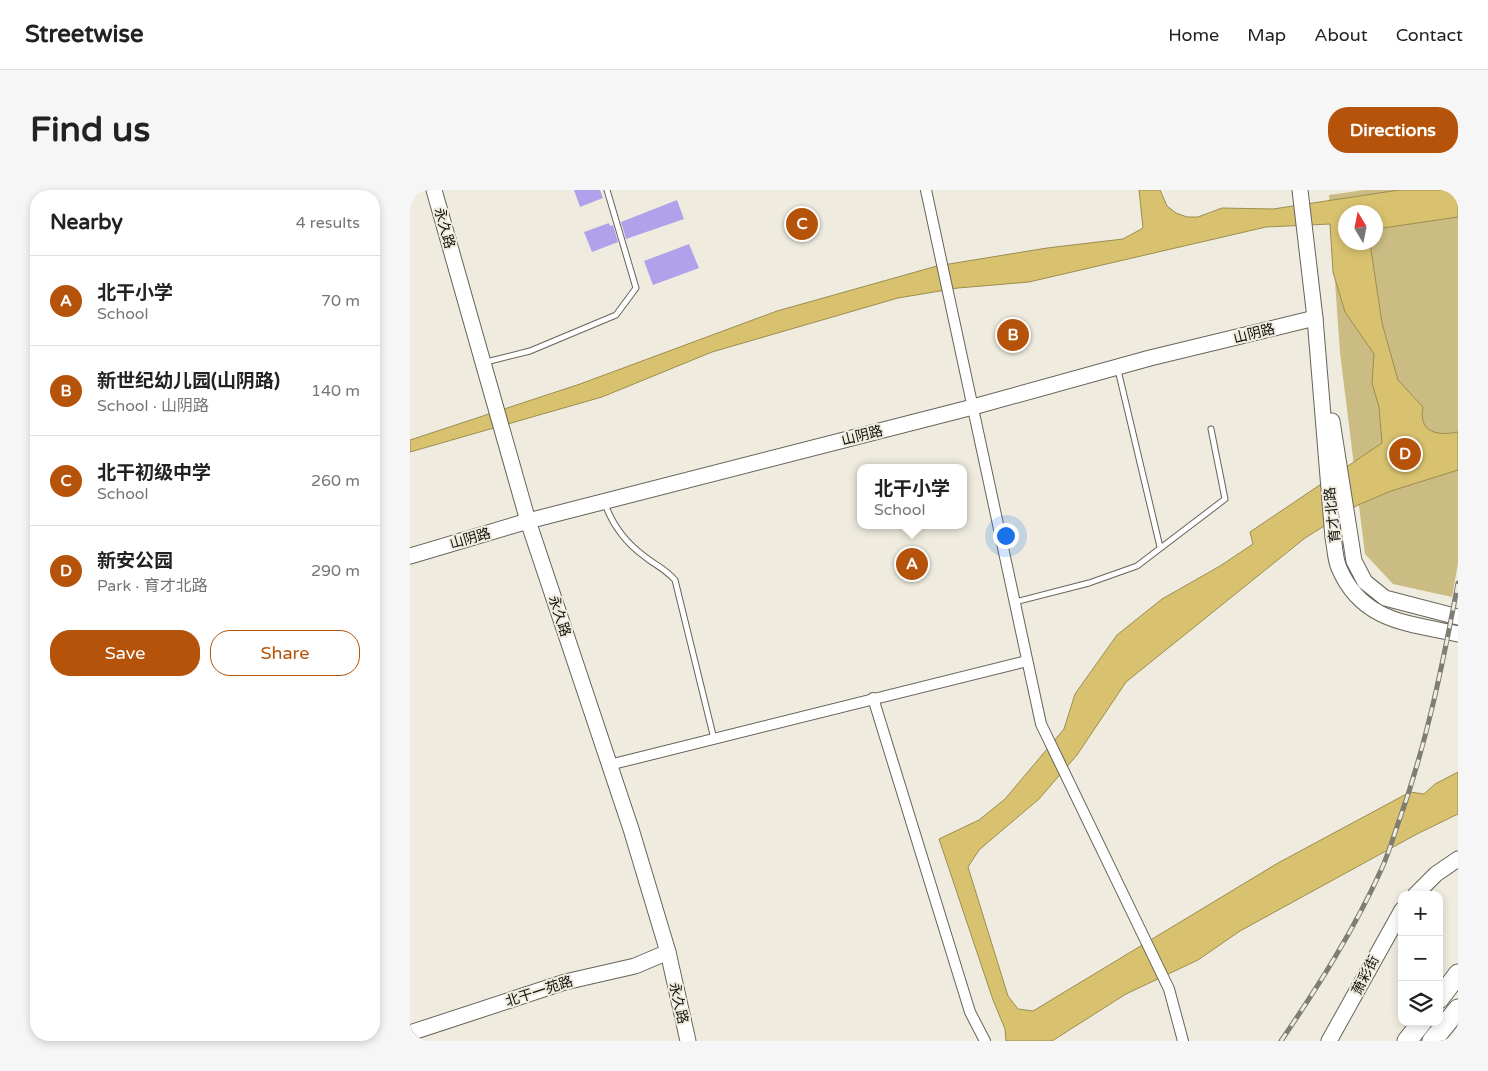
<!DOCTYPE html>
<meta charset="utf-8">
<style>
:root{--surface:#fff;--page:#f6f6f6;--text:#222;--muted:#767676;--line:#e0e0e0;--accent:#b45309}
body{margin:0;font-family:"Varela Round","Noto Sans SC",sans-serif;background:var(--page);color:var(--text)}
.controls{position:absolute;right:15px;bottom:15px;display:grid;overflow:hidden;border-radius:10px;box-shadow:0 2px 8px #0003}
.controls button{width:45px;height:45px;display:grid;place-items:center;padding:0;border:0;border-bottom:1px solid var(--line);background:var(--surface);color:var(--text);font:25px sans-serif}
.compass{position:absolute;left:928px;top:15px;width:45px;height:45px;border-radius:50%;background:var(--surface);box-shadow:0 2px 8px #0003;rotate:350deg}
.you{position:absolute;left:595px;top:345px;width:18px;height:18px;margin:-12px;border:4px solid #fff;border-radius:50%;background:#1a73e8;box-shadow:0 0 0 8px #1a73e833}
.badge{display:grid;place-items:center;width:32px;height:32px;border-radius:50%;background:var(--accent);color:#fff;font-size:16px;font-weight:700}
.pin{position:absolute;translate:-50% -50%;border:2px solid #fff;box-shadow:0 1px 5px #0006}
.popup{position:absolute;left:447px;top:274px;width:110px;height:65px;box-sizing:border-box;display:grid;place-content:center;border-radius:10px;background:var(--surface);filter:drop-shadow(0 1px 4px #0005);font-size:16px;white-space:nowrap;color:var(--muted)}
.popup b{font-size:19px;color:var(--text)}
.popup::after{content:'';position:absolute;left:50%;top:100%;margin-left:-10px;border:10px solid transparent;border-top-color:var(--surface)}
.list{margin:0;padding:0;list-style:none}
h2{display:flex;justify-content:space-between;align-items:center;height:65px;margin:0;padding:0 20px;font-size:21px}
h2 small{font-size:16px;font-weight:400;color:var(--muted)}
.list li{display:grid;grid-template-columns:32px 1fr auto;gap:15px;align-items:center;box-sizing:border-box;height:90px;padding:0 20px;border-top:1px solid var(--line)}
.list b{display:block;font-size:19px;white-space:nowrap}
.list p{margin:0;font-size:16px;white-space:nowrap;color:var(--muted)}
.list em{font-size:16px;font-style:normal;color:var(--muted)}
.actions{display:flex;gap:10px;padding:15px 20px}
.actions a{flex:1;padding:11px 0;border:1px solid var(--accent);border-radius:20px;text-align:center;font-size:18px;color:var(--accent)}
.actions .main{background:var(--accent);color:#fff}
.icon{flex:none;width:28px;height:28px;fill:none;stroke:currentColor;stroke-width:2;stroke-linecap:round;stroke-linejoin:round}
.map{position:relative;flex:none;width:1048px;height:851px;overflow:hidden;border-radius:20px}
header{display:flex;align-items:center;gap:30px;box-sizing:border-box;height:70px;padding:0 25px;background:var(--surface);border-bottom:1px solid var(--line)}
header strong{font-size:24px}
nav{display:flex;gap:28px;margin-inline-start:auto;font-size:18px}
.intro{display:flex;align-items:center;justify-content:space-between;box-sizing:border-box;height:120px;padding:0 30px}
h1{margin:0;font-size:35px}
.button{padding:12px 22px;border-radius:20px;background:var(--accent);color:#fff;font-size:18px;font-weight:700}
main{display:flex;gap:30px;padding:0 30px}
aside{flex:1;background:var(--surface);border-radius:20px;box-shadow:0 2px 8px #0003}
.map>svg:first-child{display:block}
.green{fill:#cbbc83;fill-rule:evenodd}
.water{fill:#d8c26f;stroke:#9c8d51}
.building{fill:#b1a1eb}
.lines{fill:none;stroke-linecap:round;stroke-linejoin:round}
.lane-casing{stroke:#666359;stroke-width:7}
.street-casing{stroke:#666359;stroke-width:12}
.secondary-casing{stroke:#666359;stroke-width:17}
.highway-casing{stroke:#666359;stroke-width:21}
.lane{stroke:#fff;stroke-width:5}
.street{stroke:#fff;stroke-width:10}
.secondary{stroke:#fff;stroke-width:15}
.highway{stroke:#fff;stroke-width:19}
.rail-casing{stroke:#7e7c73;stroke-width:5}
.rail{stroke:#efecdf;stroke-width:3;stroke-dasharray:9;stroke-linecap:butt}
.labels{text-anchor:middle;stroke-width:4;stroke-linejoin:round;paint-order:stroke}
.street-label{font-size:14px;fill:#11100c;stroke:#efecdf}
</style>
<header>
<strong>Streetwise</strong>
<nav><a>Home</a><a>Map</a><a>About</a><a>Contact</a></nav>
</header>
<div class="intro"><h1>Find us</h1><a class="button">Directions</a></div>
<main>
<aside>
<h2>Nearby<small>4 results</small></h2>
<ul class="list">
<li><span class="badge">A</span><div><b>北干小学</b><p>School</p></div><em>70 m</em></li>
<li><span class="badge">B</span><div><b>新世纪幼儿园(山阴路)</b><p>School · 山阴路</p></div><em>140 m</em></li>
<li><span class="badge">C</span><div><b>北干初级中学</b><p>School</p></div><em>260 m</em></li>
<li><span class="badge">D</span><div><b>新安公园</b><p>Park · 育才北路</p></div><em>290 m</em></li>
</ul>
<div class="actions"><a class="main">Save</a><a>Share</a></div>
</aside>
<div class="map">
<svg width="1048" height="851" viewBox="0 0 1048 851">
<rect width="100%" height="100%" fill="#efecdf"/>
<path class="green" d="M954,0H1048V373L1042,407L983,394L955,364L930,163L919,5ZM936,22H966V52H936Z"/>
<path class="water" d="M729,0H750L757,16L766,23L777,27H788L812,18L863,19L989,0H1048V27L966,39V22H936V52L960,53L972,133L988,190L1013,217C1008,243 1028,246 1048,242V280L981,301L948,315L895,348L716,492L667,565L629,609L569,660L558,677L598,806L608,819L623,821L868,673L1000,602L1014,604L1025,594L1048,582V624L1007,644L830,741L788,770L716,804L642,851H596L595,839L583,810L529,649L569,630L595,609L654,539L665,504L707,445L752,409L810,376L843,354L840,342L972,253L969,217L962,193L964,164L935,122L923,82L920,34L856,37L619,92L548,98L488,108L302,162L192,207L0,262V250L170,194L367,121L527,76L637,58L713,49L733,38Z"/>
<g class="building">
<polygon points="164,0 190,0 193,8 170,17"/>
<polygon points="267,10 274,29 216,49 211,32"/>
<polygon points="199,33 200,36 203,35 208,52 182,62 174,42"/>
<polygon points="279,54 289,78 243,95 234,71"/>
</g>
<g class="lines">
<g class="lane-casing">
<g id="lane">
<polyline points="76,172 120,161 206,125 226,98 197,0"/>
<polyline points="708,180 750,357"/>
<path d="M195,314C203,336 215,352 234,366C246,376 253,377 265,390L304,549"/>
<polyline points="605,412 679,393 727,376 815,309 801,239"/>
</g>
</g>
<g class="street-casing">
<g id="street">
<polyline points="516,0 631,534 759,799 773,851"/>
<polyline points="0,1 2,0"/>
<polyline points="463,508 560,822 575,851"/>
<polyline points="199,575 617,471"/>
</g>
</g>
<g class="secondary-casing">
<g id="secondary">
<polyline points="24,0 118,331 221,639 258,762 278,851"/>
<path d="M890,0L905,128L923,348C925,357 925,369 929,378C952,432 998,433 1048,444"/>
<polyline points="922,231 944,371 955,392 975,408 1048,427"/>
<polyline points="0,366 118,331 563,217 740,168 905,128"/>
<polyline points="1005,705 1026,684 1048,669"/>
<polyline points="0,843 155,792 225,776 258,762"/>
<polyline points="919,851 992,720"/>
</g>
</g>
<g class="highway-casing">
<g id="highway">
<polyline points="1029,809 1048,784"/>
<polyline points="997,851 1012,832"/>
<polyline points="1022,851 1048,819"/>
</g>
</g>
<use href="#lane" class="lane"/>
<use href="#street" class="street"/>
<use href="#secondary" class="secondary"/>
<use href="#highway" class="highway"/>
<g class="rail-casing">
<path id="rail" d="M871,851C909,795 944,740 972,678C979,662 984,645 990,628C1017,552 1033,473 1048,393"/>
</g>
<use href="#rail" class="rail"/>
</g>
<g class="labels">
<g class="street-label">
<text transform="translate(35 38) rotate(74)" y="5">永久路</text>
<text transform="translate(844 143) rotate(-14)" y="5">山阴路</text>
<text transform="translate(452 245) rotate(-14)" y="5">山阴路</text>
<text transform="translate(922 325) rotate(-96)" y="5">育才北路</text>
<text transform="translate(60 348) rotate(-16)" y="5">山阴路</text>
<text transform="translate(150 426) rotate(72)" y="5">永久路</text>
<text transform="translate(955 785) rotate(-63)" y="5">萧彩街</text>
<text transform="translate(129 801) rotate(-18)" y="5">北干一苑路</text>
<text transform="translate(269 813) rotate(77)" y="5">永久路</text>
</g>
</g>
</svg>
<div class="controls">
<button>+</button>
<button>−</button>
<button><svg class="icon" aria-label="layers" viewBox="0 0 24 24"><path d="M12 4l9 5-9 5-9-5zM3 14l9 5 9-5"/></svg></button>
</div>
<svg class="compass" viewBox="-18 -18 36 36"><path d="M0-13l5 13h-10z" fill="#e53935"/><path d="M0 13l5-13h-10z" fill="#767676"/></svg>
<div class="you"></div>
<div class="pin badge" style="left:502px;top:374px">A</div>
<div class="popup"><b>北干小学</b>School</div>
<div class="pin badge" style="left:603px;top:145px">B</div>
<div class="pin badge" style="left:392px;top:34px">C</div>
<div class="pin badge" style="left:995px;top:264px">D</div>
</div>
</main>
